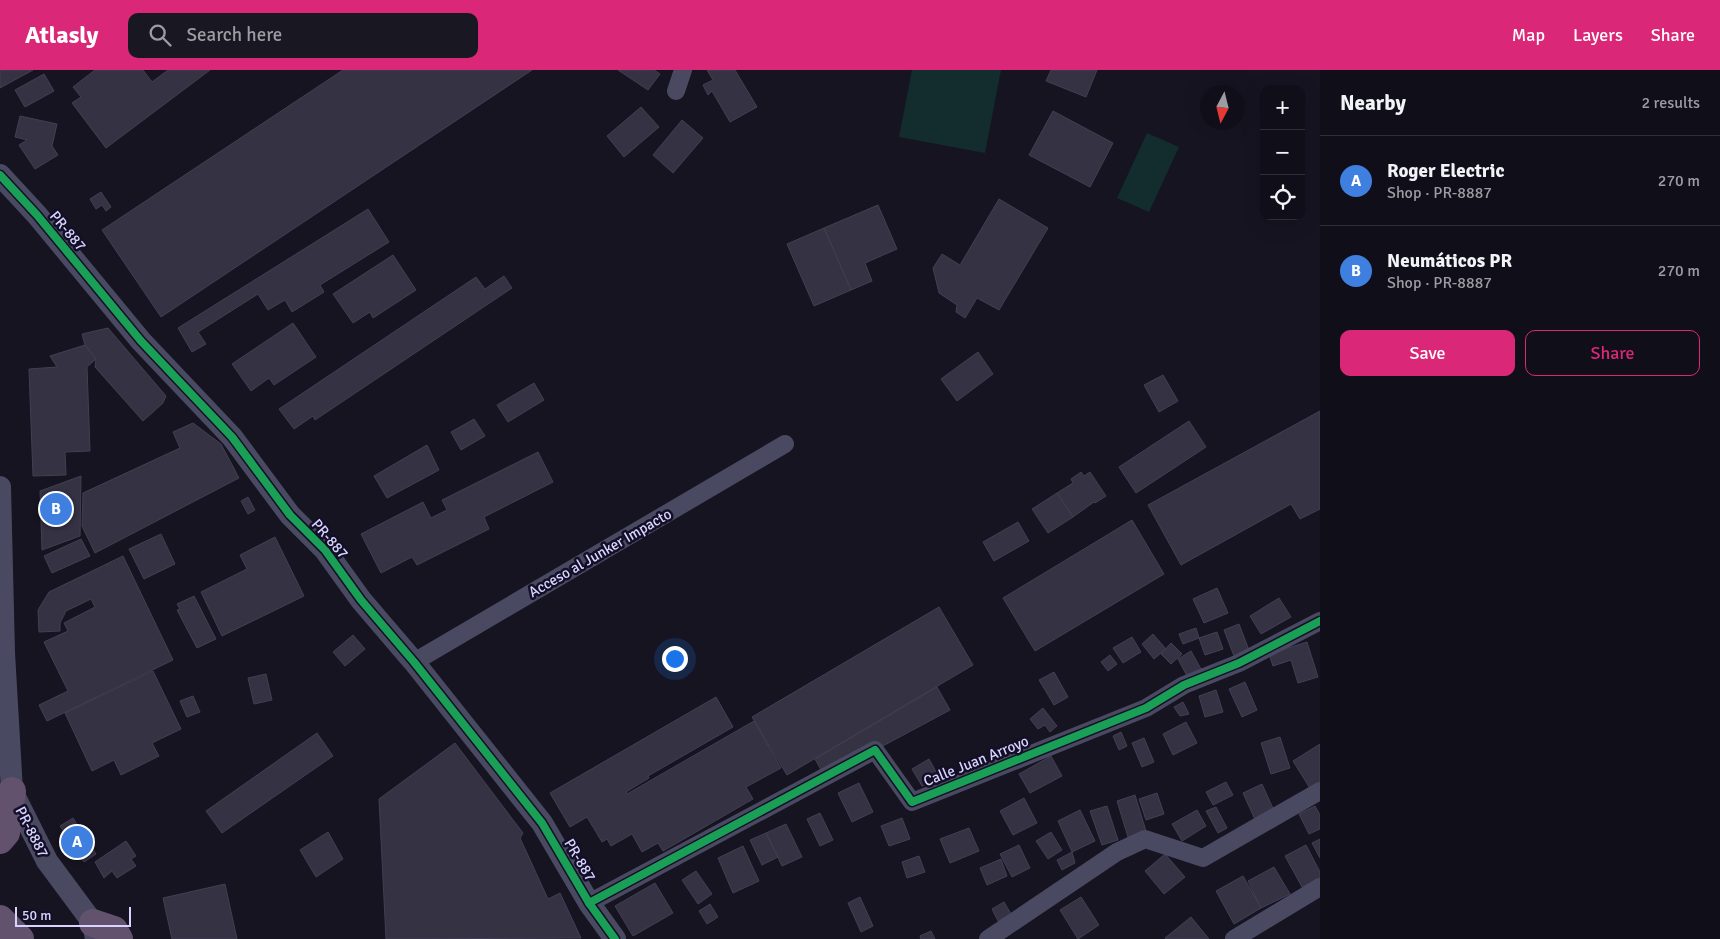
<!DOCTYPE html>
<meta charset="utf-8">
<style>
:root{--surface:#100f19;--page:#191822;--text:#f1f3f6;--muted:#9c9ca2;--line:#302f38;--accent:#db2777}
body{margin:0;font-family:Signika,sans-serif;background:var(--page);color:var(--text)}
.controls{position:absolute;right:15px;top:15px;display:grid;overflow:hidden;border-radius:10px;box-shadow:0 5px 20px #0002}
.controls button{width:45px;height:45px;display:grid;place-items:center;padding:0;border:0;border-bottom:1px solid var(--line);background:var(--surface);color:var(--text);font:25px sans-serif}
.compass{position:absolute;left:1200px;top:15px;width:45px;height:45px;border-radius:50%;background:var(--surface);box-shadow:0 5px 20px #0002;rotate:187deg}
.scale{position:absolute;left:15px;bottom:12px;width:116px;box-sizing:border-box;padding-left:5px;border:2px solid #d9d4ff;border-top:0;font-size:14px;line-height:18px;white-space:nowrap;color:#d9d4ff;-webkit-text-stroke:4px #130f26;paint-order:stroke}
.you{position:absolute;left:674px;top:588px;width:18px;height:18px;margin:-12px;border:4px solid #fff;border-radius:50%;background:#1a73e8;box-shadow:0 0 0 8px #1a73e833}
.badge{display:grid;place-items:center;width:32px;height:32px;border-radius:50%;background:var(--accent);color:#fff;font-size:16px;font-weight:700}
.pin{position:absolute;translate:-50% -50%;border:2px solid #fff;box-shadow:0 1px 5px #0006}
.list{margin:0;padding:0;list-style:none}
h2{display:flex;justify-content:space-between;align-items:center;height:65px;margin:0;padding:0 20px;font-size:21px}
h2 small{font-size:16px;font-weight:400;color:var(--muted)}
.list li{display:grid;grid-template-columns:32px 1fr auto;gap:15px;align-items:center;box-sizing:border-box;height:90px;padding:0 20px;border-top:1px solid var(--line)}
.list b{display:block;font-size:19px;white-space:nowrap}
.list p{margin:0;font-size:16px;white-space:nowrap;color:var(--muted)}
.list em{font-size:16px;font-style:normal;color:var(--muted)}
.actions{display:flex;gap:10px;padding:15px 20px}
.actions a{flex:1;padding:11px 0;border:1px solid var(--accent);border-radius:10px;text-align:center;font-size:18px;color:var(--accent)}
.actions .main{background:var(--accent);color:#fff}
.icon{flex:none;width:28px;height:28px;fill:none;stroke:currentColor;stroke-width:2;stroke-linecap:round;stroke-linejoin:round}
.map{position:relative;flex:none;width:1320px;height:869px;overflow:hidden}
header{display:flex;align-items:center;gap:30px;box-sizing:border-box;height:70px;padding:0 25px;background:var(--accent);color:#fff}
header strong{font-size:24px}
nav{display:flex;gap:28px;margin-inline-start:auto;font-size:18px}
.search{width:350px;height:45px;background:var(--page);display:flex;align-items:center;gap:12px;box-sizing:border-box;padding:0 18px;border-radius:10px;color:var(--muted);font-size:19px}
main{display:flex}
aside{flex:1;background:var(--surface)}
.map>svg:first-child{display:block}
.green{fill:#132c2d}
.building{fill:#343243;stroke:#433f54}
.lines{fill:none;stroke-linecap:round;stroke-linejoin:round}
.minor{stroke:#4a4962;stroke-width:18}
.tertiary{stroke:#4a4962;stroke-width:22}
.trunk{stroke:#62526e;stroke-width:28}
.cycleway-casing{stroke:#130f26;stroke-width:11}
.cycleway{stroke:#1a9f57;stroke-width:8}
.labels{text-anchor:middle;stroke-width:5;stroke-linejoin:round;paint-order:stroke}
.street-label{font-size:15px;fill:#d9d4ff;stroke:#130f26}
</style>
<header>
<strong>Atlasly</strong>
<div class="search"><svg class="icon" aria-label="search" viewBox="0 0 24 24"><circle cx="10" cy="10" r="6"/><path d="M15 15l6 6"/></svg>Search here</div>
<nav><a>Map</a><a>Layers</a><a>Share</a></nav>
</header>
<main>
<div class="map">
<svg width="1320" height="869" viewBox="0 0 1320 869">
<rect width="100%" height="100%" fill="#161421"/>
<g class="green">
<polygon points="912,0 1001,0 985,83 899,67"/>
<polygon points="1147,63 1179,77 1149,142 1117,128"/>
</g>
<g class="building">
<polygon points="0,0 33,0 0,18"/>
<polygon points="95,0 143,0 152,12 168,0 210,0 106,78 72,33 81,27 73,17"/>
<polygon points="343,0 532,0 161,247 102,160"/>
<polygon points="618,0 654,0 660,4 648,20"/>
<polygon points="707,0 735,0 757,37 730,52 712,21 708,25 703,15 713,10"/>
<polygon points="1051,0 1097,0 1086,27 1046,11"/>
<polygon points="44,4 54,21 25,37 15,20"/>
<polygon points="641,37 659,57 624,87 607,66"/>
<polygon points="1053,41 1113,73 1090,117 1029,85"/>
<polygon points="20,46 57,54 52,76 58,85 35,99 19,75 27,70 15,67"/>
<polygon points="682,50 703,68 673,103 653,85"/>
<polygon points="101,122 111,137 106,141 102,135 96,139 90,129"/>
<polygon points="999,129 1048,158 999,240 977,228 965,248 956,242 957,235 939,223 933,198 942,184 960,195"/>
<polygon points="878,135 897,179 865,193 872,211 851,220 824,158"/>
<polygon points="368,139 389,172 320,215 324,222 292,242 285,230 268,240 258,224 198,262 206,274 192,282 178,258"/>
<polygon points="824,158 851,220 814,236 787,174"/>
<polygon points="393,185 416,220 373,248 370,242 353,253 333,224"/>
<polygon points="504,206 512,218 315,350 313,346 294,359 279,339 476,207 485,219"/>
<polygon points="293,253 316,287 274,315 269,308 251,321 232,294"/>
<polygon points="108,258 166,326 163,333 143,351 95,297 96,289 85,275 82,264"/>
<polygon points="85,275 96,289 87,297 90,381 65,382 66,405 33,406 29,299 57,297 50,286"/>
<polygon points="978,282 993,304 957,331 941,309"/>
<polygon points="1163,305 1178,331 1159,342 1144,315"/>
<polygon points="534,313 544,330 508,352 497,335"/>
<polygon points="1320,341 1320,439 1300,449 1291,434 1181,495 1148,435"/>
<polygon points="474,349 485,366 461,380 451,362"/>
<polygon points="1189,351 1206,377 1136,423 1119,397"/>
<polygon points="193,353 221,374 239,408 95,483 82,456 83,423 180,378 173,362"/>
<polygon points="427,375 439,400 387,428 374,406"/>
<polygon points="538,382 553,412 484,447 489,459 417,495 412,487 381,503 361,464 423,432 431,448 447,440 442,430"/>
<polygon points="1081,402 1084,406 1090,402 1106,426 1095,433 1094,432 1073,447 1057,423 1073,413 1071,409"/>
<polygon points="81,406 80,466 42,480 40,421"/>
<polygon points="1057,423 1073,447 1048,463 1032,439"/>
<polygon points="248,427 255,440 248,444 241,431"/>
<polygon points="1132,450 1164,504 1035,581 1003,528"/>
<polygon points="1018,452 1029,471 994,491 983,472"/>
<polygon points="161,464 175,494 144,509 129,479"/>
<polygon points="275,467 304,526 222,566 201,522 247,499 240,485"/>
<polygon points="81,469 90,486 52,503 44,486"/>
<polygon points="123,486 173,590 47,651 39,635 68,621 44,572 68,561 64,553 95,537 91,529 66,541 60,553 60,561 39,562 38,540 49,522"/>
<polygon points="1217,518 1228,543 1204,553 1193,529"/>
<polygon points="194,526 216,569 197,578 177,540 180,539 177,534"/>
<polygon points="1279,528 1291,547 1261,564 1250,546"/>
<polygon points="939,537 973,595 787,705 752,647"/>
<polygon points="1239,554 1249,580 1234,586 1224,560"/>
<polygon points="1196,558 1199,568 1183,574 1179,564"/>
<polygon points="1217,562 1223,579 1205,585 1199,568"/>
<polygon points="1153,564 1166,579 1154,589 1142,574"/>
<polygon points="353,565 365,579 345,596 333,582"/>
<polygon points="1132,567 1141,582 1123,593 1113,578"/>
<polygon points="1307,572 1318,607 1298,613 1291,590 1273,596 1269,584"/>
<polygon points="1171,573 1182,584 1171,594 1161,584"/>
<polygon points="1191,581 1201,599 1187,606 1178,589"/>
<polygon points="1110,585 1117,594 1108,601 1101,592"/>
<polygon points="153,601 181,659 152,673 159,686 121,705 114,690 92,701 65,643"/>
<polygon points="1054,602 1068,627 1054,635 1039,610"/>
<polygon points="266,604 272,630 254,634 248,608"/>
<polygon points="1245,612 1257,640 1242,647 1229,619"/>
<polygon points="937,617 950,640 825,707 815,689"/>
<polygon points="1216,620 1223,642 1205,647 1199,626"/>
<polygon points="193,626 200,642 187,647 180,631"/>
<polygon points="716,627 733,657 648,706 649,708 626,722 627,724 754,651 781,698 746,717 753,729 663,781 658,773 642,782 632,764 611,776 607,769 602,772 587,747 570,757 550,723"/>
<polygon points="1183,632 1189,644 1180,646 1174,637"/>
<polygon points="1043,638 1057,656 1050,662 1045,655 1038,659 1030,649"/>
<polygon points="1186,652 1197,673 1173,685 1163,664"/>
<polygon points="1121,662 1127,676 1119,680 1113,666"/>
<polygon points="317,663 333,686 222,763 206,741"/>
<polygon points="1280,667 1290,698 1271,704 1261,673"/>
<polygon points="1144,668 1154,692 1142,697 1132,673"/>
<polygon points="455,673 523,763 520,768 548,829 560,823 581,868 386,869 379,729"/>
<polygon points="1320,674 1320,714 1311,720 1293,691"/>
<polygon points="1051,686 1062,706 1030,723 1019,704"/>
<polygon points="929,689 939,707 922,716 912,699"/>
<polygon points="1226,712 1233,725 1213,735 1206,722"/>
<polygon points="859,713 873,742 852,752 838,723"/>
<polygon points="1262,714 1276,745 1257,754 1243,723"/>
<polygon points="1157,723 1164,744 1146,750 1139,729"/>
<polygon points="1135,725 1146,761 1128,767 1117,731"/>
<polygon points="1024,728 1037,753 1013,765 1000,741"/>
<polygon points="1107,736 1118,770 1102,775 1090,741"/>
<polygon points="1315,736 1320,745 1320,759 1309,764 1299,744"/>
<polygon points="1216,737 1227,758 1218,763 1206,741"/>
<polygon points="1080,740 1095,771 1072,782 1058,751"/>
<polygon points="1197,740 1206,756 1182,771 1172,754"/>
<polygon points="820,743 833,770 820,776 807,749"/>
<polygon points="73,748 96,784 84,792 60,756"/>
<polygon points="902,748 910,769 889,776 881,756"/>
<polygon points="786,754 802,787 782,796 766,763"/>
<polygon points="969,758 979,781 950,793 940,769"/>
<polygon points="328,762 343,789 316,807 300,780"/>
<polygon points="1051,762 1062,780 1048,789 1036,771"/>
<polygon points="766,763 778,787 762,795 750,770"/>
<polygon points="1320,769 1320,788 1312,773"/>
<polygon points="126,771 136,786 131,789 136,796 117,808 112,801 104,808 95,792"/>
<polygon points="1019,775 1030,798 1012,807 1000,784"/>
<polygon points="1306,775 1320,802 1320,808 1302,817 1285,786"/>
<polygon points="743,776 759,811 733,823 718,788"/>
<polygon points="1072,782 1075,793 1062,800 1057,790"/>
<polygon points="1165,784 1185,807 1164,824 1145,801"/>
<polygon points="919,786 925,802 907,808 902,792"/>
<polygon points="1001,789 1007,806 987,815 980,798"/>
<polygon points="1274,797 1290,824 1261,838 1248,811"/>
<polygon points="696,801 712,824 698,834 682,810"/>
<polygon points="1243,806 1261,838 1234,854 1216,821"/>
<polygon points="655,813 673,843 633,866 615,836"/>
<polygon points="225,814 237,869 172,869 163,828"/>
<polygon points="860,827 873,856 861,862 848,833"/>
<polygon points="1081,827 1099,855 1078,869 1060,840"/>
<polygon points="1004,832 1011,844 998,851 992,839"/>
<polygon points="710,834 718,847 707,854 699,841"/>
<polygon points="1191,847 1209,869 1166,869 1165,868"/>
<polygon points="931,861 935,869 921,869 920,866"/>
</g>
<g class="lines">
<g class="minor">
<polyline points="676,21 683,0"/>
<polyline points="414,592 785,374"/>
<polyline points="589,833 875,680 912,732 1146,638 1184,615 1239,593 1320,551"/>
<polyline points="988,869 1117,782 1145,769 1203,788 1320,721"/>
<polyline points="1234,869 1320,817"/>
</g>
<g class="tertiary">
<polyline points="0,105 37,145 141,271 232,367 290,445 325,480 361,530 414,592 542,753 589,833 615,869"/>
<polyline points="0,417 4,583 12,721 47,791 93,853 96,869"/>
</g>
<g class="trunk">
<polyline points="0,770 6,763 12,721"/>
<polyline points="0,849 20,869"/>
<polyline points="93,853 114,860 119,869"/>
</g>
<g class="cycleway-casing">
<g id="cycleway">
<polyline points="0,105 37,145 141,271 232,367 290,445 325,480 361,530 414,592 542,753 589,833 615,869"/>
<polyline points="589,833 875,680 912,732 1146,638 1184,615 1239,593 1320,551"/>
</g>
</g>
<use href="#cycleway" class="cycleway"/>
</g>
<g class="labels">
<g class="street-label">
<text transform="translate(68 161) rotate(50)" y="5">PR-887</text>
<text transform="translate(330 469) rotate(49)" y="5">PR-887</text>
<text transform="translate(600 483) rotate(-30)" y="5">Acceso al Junker Impacto</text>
<text transform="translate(976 691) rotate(-22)" y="5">Calle Juan Arroyo</text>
<text transform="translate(32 762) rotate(63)" y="5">PR-8887</text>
<text transform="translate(580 790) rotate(59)" y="5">PR-887</text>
</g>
</g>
</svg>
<div class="controls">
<button>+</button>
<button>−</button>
<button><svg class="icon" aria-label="locate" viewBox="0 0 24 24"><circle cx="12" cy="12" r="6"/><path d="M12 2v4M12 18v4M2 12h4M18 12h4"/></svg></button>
</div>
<svg class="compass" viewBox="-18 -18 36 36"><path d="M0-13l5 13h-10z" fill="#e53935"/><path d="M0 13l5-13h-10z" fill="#9c9ca2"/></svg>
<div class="scale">50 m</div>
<div class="you"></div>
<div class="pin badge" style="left:77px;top:772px;background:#3f7fe0">A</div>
<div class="pin badge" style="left:56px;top:439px;background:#3f7fe0">B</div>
</div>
<aside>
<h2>Nearby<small>2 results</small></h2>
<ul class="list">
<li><span class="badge" style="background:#3f7fe0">A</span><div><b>Roger Electric</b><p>Shop · PR-8887</p></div><em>270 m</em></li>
<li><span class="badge" style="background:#3f7fe0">B</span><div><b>Neumáticos PR</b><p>Shop · PR-8887</p></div><em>270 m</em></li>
</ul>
<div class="actions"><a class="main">Save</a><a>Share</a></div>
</aside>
</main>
